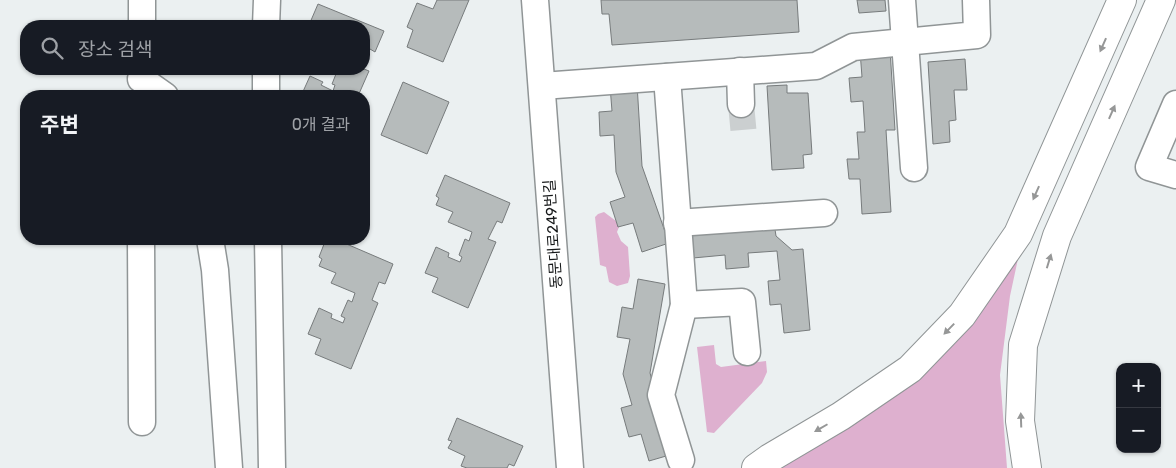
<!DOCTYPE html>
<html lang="ko">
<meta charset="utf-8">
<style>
:root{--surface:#171b24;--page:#20242c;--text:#f1f3f6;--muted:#9ea1a6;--line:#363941}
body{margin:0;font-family:Rubik,"Noto Sans KR",sans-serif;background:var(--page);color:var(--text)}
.controls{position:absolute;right:15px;bottom:15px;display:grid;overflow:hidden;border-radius:10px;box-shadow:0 1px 4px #0004}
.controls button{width:45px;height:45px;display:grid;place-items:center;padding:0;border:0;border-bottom:1px solid var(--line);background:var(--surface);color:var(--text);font:25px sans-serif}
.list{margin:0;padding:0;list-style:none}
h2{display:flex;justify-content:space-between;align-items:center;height:65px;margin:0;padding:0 20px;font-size:21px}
h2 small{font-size:16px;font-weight:400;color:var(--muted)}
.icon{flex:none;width:28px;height:28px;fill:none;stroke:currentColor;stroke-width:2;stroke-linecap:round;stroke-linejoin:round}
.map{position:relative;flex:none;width:1176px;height:468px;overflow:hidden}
.search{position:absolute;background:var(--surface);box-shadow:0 1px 4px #0004;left:20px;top:20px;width:350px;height:55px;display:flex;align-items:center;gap:12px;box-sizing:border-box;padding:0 18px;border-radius:20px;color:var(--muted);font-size:19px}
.panel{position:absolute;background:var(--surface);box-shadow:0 1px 4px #0004;left:20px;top:90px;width:350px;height:155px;border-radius:20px}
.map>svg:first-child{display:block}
.green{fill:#deb0cf}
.building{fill:#b6bbbb;stroke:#777b7c}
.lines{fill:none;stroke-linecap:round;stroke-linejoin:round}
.minor-tunnel{stroke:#cbcfd0;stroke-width:26;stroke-dasharray:26 13;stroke-linecap:butt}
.minor-casing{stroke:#909596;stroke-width:29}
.highway-casing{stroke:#909596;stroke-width:30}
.minor{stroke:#fff;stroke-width:26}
.highway{stroke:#fff;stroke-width:28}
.oneway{fill:#969797}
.labels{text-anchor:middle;stroke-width:4;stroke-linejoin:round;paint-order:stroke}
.street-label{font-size:15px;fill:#151718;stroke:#fff}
</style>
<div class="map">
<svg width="1176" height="468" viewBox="0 0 1176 468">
<rect width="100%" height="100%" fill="#ebf0f1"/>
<g class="green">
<polygon points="604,212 616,221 619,227 617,232 621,241 628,247 630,276 628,283 617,286 609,282 606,267 600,265 595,217 598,214"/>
<polygon points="1019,254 1010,296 1000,375 1007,468 778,468"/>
<polygon points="714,345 716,364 721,367 766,361 767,372 762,383 714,433 707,432 697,347"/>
</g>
<g class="building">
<polygon points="437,0 469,0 443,62 407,47 413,30 407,27 417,3 433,9"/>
<polygon points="601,0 797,0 799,32 612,45 609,14 602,14"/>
<polygon points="857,0 885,0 886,11 859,13"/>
<polygon points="318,4 384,31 375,52 370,49 364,63 364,26 309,25"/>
<polygon points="890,49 895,130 886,130 891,212 862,214 860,179 849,179 847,159 859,159 857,132 865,132 863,101 851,102 849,78 862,77 860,51"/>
<polygon points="965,59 967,90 954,90 956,120 949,121 950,142 933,144 928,62"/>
<polygon points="338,69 364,69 369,71 358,96 301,96 310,76 323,82 321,85 333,91 335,85 332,84"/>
<polygon points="403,82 449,102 427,154 381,135"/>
<polygon points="637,84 642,166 669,243 642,252 633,223 618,227 610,202 625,197 616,172 614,135 600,136 599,112 612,111 610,86"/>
<polygon points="787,85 787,93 808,93 812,154 803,155 804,168 772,170 767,86"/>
<polygon points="445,175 510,203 502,223 497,221 488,239 496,242 468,308 432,292 438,278 425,273 436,247 449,253 448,257 460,262 462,257 459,255 465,239 469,241 472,232 448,222 453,212 436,205 439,198 436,196"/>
<polygon points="774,223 776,236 792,250 803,249 810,330 784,333 781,304 770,305 768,281 780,280 777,251 748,253 749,267 726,269 725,255 693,258 691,230"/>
<polygon points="326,239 335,239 393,264 385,284 379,282 372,300 378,303 351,369 315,354 321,339 308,334 319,308 332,314 331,318 343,323 345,318 341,316 348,300 352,302 355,293 331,283 336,273 319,266 322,259 319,257"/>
<polygon points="638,279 665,284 650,373 673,454 649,461 641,434 629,437 621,408 632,405 623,374 630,339 617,337 622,307 633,309"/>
<polygon points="457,418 523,446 514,466 509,464 507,468 467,468 461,466 465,456 448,448 452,441 448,440"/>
</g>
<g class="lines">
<polyline class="minor-tunnel" points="741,104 744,136"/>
<g class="minor-casing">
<g id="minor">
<polyline points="535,0 570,468"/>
<polyline points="902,0 914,168"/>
<polyline points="142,26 142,0"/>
<polyline points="266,26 267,0"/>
<polyline points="266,69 266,96"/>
<polyline points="740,71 741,104"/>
<polyline points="667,77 684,305 661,395 681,460"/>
<polyline points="141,79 165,96"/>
<polyline points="542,86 816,66 853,47 977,35 976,0"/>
<polyline points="1176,104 1149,167 1176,175"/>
<polyline points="677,223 824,213"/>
<polyline points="141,239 142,422"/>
<polyline points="210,239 215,270 229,468"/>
<polyline points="268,239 272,468"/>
<polyline points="684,305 742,302 747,352"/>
</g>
</g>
<g class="highway-casing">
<g id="highway">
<polyline points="756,468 770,458 841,416 910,369 962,315 1018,234 1122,0"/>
<polyline points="1027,468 1020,421 1023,345 1057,236 1161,0"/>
</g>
</g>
<use href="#minor" class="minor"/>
<use href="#highway" class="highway"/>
</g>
<defs><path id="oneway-solid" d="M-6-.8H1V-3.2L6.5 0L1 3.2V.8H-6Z" transform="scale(1.25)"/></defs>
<g class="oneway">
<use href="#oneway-solid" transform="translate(1103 45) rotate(114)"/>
<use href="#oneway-solid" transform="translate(1112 112) rotate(-66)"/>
<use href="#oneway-solid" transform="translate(1036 193) rotate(114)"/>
<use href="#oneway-solid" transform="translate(1049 261) rotate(-73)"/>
<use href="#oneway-solid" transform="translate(949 329) rotate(134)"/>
<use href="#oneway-solid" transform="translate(1021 420) rotate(-92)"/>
<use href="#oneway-solid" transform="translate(821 428) rotate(150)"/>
</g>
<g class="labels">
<g class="street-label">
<text transform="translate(553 234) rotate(-94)" y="5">동문대로249번길</text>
</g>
</g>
</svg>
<div class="controls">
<button>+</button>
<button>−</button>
</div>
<div class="search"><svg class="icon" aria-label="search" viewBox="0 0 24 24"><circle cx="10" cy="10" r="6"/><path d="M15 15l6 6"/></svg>장소 검색</div>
<section class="panel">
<h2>주변<small>0개 결과</small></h2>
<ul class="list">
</ul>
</section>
</div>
